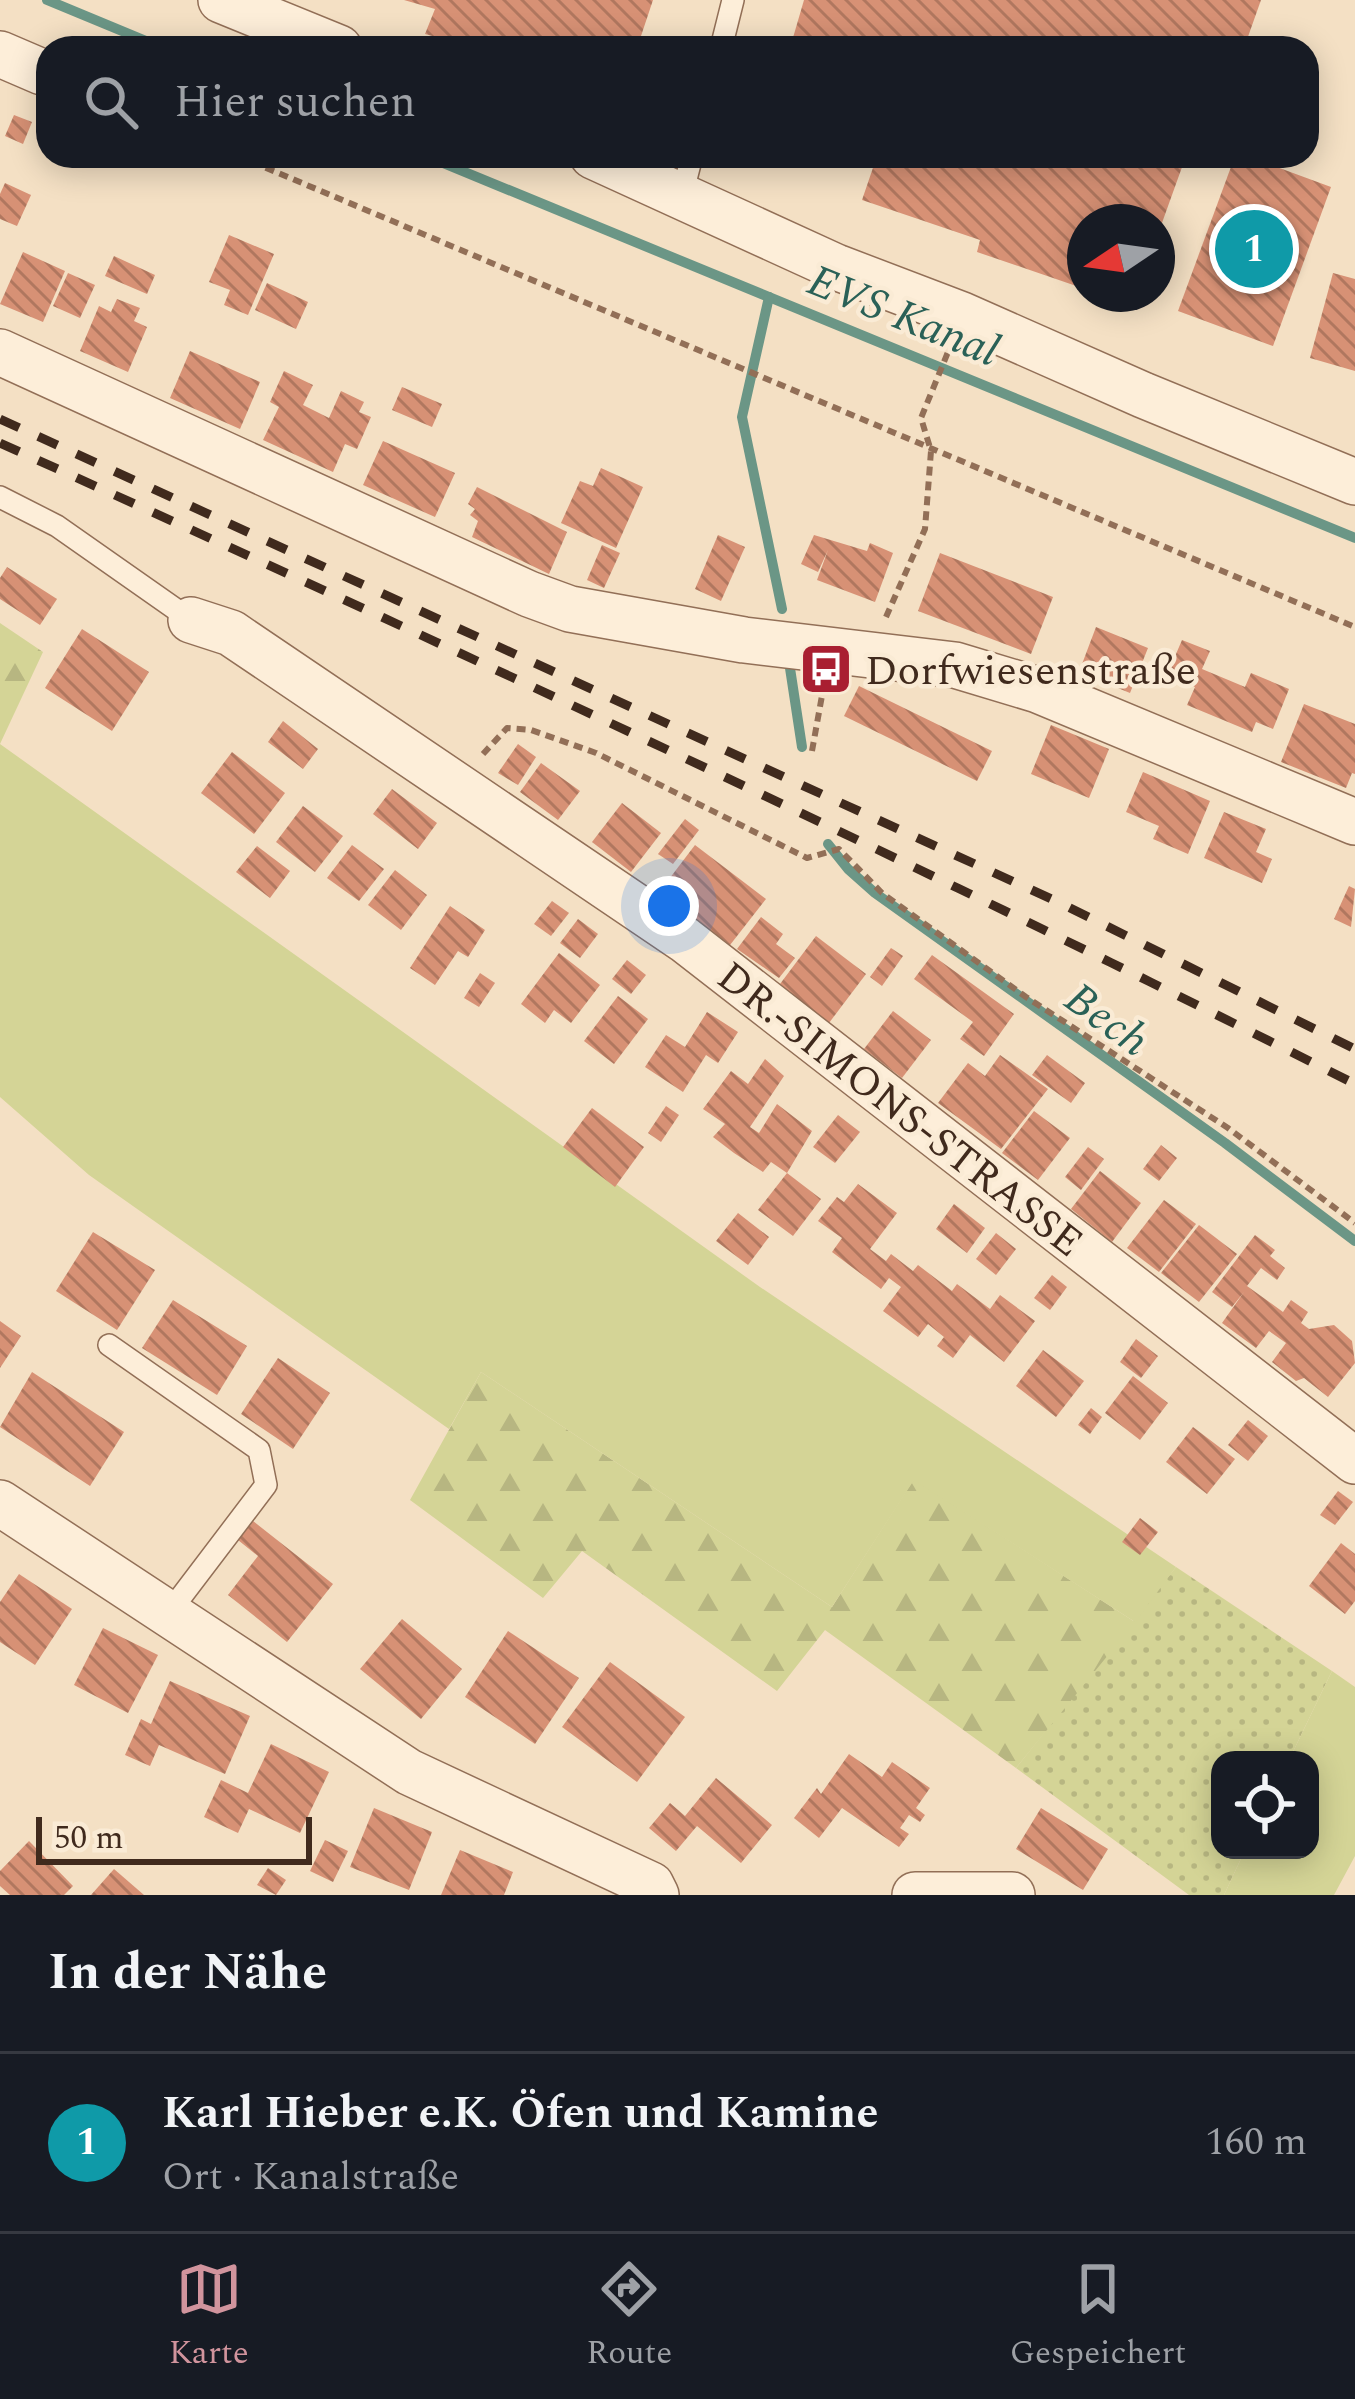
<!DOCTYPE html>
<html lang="de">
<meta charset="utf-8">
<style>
:root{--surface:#171b24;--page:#20242c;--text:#f1f3f6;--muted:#9ea1a6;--line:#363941;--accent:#d1949d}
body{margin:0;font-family:Spectral,serif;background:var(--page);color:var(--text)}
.controls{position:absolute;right:36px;bottom:36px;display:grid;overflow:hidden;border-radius:24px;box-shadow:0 6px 30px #0003}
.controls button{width:108px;height:108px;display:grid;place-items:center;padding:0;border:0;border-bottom:3px solid var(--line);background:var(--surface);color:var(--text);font:60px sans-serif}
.compass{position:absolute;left:1067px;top:204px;width:108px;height:108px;border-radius:50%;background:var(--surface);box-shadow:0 6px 30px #0003;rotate:257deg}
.scale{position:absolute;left:36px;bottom:30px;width:276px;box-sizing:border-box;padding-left:12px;border:6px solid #402a1d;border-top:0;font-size:33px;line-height:42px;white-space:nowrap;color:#402a1d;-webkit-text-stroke:9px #faebd5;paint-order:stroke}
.you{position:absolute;left:669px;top:906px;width:42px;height:42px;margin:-30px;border:9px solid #fff;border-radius:50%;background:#1a73e8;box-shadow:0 0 0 18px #1a73e833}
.badge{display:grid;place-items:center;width:78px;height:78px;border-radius:50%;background:var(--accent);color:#fff;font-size:39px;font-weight:700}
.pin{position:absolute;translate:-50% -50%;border:6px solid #fff;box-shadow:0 3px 12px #0006}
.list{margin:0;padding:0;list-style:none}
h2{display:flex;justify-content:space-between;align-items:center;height:156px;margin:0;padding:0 48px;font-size:51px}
h2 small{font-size:39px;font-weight:400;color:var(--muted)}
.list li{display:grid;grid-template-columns:78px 1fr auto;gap:36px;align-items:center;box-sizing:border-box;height:180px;padding:0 48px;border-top:3px solid var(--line)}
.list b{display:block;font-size:45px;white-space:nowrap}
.list p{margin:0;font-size:39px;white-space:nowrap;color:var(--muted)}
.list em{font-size:39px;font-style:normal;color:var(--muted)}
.icon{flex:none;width:66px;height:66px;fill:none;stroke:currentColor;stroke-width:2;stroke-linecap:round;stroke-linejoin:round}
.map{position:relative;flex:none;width:1355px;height:1895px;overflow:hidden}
.search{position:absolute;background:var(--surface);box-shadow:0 6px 30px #0003;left:36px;right:36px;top:36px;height:132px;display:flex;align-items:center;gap:30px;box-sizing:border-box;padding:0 42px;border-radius:36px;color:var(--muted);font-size:45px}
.sheet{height:336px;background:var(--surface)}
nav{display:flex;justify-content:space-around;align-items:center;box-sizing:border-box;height:168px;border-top:3px solid var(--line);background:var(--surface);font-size:33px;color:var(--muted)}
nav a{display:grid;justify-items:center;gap:6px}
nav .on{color:var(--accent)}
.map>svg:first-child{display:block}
.grass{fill:url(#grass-dots)}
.forest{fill:url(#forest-firs)}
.garden{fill:#d4d496}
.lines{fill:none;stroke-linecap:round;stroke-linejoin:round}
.stream{stroke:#6b9686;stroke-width:10}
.building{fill:url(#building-back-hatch)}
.lane-casing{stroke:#926f57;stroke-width:24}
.street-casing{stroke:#926f57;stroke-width:48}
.path{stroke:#926f57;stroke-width:6;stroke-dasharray:9 6;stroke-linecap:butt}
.lane{stroke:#fdeed9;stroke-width:21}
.street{stroke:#fdeed9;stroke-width:45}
.rail{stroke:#402a1d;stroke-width:9;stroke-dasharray:21 21;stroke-linecap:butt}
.labels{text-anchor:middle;stroke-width:9;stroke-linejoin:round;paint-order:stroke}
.poi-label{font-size:42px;fill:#402a1d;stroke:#faebd5;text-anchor:start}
.street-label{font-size:42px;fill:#402a1d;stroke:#faebd5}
.water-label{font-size:45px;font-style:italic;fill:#2a6157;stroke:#faebd5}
</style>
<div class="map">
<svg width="1355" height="1895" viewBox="0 0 1355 1895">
<defs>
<pattern id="grass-dots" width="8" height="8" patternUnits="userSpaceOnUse" patternTransform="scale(3)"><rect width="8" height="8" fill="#d4d496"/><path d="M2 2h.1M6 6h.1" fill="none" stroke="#b7b681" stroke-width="1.8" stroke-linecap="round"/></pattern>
<pattern id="forest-firs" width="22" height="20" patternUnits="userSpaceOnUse" patternTransform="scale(3)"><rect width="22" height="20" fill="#d4d496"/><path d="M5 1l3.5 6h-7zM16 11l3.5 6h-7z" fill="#b7b681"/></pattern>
<pattern id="building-back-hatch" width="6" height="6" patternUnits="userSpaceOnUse" patternTransform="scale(3)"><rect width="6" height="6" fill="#d79175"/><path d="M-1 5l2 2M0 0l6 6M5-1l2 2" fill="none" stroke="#b0775f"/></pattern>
</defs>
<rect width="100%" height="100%" fill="#f4e0c4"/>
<polygon class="grass" points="1176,1567 1332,1671 1289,1760 1220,1760 1220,1850 1245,1850 1224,1895 1189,1895 1016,1768"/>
<g class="forest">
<polygon points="0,623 43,652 0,744"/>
<polygon points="481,1372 832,1607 914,1479 1135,1622 1016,1768 825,1630 777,1691 582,1551 543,1598 410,1500"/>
</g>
<g class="garden">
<polygon points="0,744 760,1287 1176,1567 1135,1622 914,1480 832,1607 481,1372 449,1429 89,1175 0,1097"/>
<polygon points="1332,1671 1355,1687 1355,1856 1334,1895 1224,1895 1245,1850 1310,1850 1310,1760 1289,1760"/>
</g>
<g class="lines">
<g class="stream">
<polyline points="47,0 163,48"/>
<polyline points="426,156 1355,538"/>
<polyline points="769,297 742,417 782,609"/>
<polyline points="788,655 802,747"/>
<polyline points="828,844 848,869 875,893 1225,1143 1355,1241"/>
</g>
</g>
<g class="building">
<polygon points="404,0 653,0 637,48 475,48 425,34 435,9"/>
<polygon points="804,0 1261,0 1244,48 790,48"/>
<polygon points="14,115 32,122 23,144 5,136"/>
<polygon points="877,156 1186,156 1158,234 1157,222 1085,222 1085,289 977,252 980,240 862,200"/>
<polygon points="1235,156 1247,156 1331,187 1273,346 1178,311"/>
<polygon points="5,183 31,195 17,226 0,219 0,194"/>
<polygon points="229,235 274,254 248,315 224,305 230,290 209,282"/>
<polygon points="23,252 65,271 43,322 0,304"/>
<polygon points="114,256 155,275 147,294 105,276"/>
<polygon points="68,273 95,285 80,318 53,306"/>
<polygon points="1333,273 1355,279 1355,371 1310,358"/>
<polygon points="267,283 308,302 296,329 255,310"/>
<polygon points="1102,294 1136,294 1132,305"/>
<polygon points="117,299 140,308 134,321 147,327 128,372 80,351 99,306 111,312"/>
<polygon points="190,351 260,382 240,429 170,398"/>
<polygon points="284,371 313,385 303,405 329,418 341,391 364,402 359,412 371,417 357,449 345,444 333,472 263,440 279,407 270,402"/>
<polygon points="402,387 442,404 432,427 392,410"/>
<polygon points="383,441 455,473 435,517 363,485"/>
<polygon points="601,468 643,487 616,548 561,523 580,481 593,486"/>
<polygon points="477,487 567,532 549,574 472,537 478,521 470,515 475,509 468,504"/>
<polygon points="718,535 745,547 721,601 695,589"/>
<polygon points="814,535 867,551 870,543 893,553 875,602 817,580 828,550 818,572 801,564"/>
<polygon points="602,545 620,553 604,588 587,580"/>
<polygon points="940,553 1053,597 1031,654 918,611"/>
<polygon points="7,567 57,599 40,625 0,599 0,578"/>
<polygon points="1096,627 1148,648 1130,693 1079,672"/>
<polygon points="82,629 149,672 112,731 45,688"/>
<polygon points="1182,640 1210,651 1202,669 1245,687 1251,673 1289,689 1273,729 1256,722 1252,732 1187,705 1195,687 1167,675"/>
<polygon points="859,686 992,751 977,781 844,716"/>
<polygon points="1304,704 1355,724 1355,774 1352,773 1346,788 1281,762"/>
<polygon points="283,721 318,749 303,769 268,742"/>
<polygon points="1051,725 1109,749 1089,798 1031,774"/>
<polygon points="518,744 536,757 518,785 498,773"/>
<polygon points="232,752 285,793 254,834 201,793"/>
<polygon points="541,763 580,791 558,820 520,792"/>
<polygon points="1143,772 1210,801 1188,854 1153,839 1159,826 1126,812"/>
<polygon points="392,789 437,823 418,849 373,814"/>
<polygon points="622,803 661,833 631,872 592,842"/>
<polygon points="303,806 343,836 315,872 276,842"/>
<polygon points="1224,812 1266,829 1256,852 1272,859 1262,883 1204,858"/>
<polygon points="685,819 699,830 673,864 658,854"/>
<polygon points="352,845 384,869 359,901 327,878"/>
<polygon points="695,845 766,899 730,945 660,891"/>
<polygon points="257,846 290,871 270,898 236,872"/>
<polygon points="395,870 427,895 401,930 368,905"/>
<polygon points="1349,886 1355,889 1351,927 1334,919"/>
<polygon points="552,901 569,913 551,936 534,924"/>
<polygon points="450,906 485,930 468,957 458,951 435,985 410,968"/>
<polygon points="761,917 783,934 776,944 795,958 779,978 737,949"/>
<polygon points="578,919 598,934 580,958 560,943"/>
<polygon points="816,936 866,974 829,1023 780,984"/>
<polygon points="891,948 903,956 882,986 870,977"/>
<polygon points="559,953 600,985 571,1023 554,1010 545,1023 521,1004"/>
<polygon points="932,955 1014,1014 984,1056 960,1039 973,1022 914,979"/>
<polygon points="627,960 646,975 631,994 612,979"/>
<polygon points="480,973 495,983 479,1007 464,998"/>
<polygon points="618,996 648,1019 614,1064 584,1041"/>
<polygon points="893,1011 931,1040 902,1078 864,1049"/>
<polygon points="707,1012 738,1032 718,1063 706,1055 683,1092 645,1067 666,1035 685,1047"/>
<polygon points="1000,1055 1048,1089 1001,1149 938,1103 968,1063 985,1076"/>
<polygon points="1047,1055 1085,1083 1071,1103 1032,1075"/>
<polygon points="765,1059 784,1076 750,1127 759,1133 777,1104 812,1131 787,1173 771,1162 763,1172 734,1153 713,1137 725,1124 703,1109 731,1071 748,1084"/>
<polygon points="666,1106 679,1115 661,1142 648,1133"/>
<polygon points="592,1108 644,1147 615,1187 563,1147"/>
<polygon points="1034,1111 1070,1138 1038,1180 1002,1153"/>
<polygon points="838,1115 860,1132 835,1163 813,1147"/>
<polygon points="1161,1145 1177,1158 1159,1181 1143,1169"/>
<polygon points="1088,1147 1104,1159 1081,1190 1065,1177"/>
<polygon points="1100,1171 1141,1203 1112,1242 1071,1209"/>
<polygon points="787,1173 821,1199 793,1236 758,1210"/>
<polygon points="858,1184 897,1213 870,1249 886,1261 891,1254 913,1271 918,1265 952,1291 957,1284 990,1309 1000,1295 1035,1321 1004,1362 970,1335 953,1358 937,1346 944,1337 928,1324 918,1337 883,1311 901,1287 889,1278 881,1289 832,1252 842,1238 818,1221 837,1197 844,1202"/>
<polygon points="1164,1200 1196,1224 1159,1272 1127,1248"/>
<polygon points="954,1204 985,1228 967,1253 936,1229"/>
<polygon points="738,1213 769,1237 748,1265 716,1241"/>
<polygon points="1199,1225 1237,1254 1199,1302 1161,1273"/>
<polygon points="93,1232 155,1270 117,1330 56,1291"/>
<polygon points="996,1233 1016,1249 996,1275 976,1259"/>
<polygon points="1255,1235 1275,1250 1270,1256 1285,1268 1277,1280 1261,1268 1247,1286 1283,1312 1291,1300 1308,1312 1301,1323 1309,1329 1334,1325 1352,1341 1355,1363 1328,1397 1304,1378 1296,1381 1272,1362 1286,1343 1269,1331 1256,1348 1222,1323 1244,1292 1232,1307 1212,1292"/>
<polygon points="1052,1275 1067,1287 1050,1310 1034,1298"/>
<polygon points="173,1300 247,1346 217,1395 142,1348"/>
<polygon points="0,1321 21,1336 0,1368"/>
<polygon points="1136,1339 1158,1356 1141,1378 1120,1362"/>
<polygon points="1043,1350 1084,1381 1056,1417 1016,1386"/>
<polygon points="278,1358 330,1393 293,1449 241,1414"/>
<polygon points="32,1372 124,1432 90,1486 0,1427"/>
<polygon points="1133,1376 1168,1403 1140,1440 1105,1413"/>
<polygon points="1091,1408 1102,1417 1090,1434 1078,1425"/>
<polygon points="1248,1420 1268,1436 1248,1461 1228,1445"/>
<polygon points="1193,1427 1235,1459 1207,1494 1166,1462"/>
<polygon points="1338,1491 1353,1502 1335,1525 1320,1515"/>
<polygon points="1140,1518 1158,1532 1140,1555 1122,1542"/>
<polygon points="253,1521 333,1584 287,1642 228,1595 258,1556 238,1540"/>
<polygon points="1341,1543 1355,1554 1355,1601 1345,1614 1309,1586"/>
<polygon points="19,1574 72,1609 35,1665 0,1642 0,1602"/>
<polygon points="402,1619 462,1669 421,1719 360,1669"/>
<polygon points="103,1628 158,1655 128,1713 74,1685"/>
<polygon points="508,1631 579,1678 535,1744 465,1697"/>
<polygon points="610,1662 685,1717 637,1782 562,1727"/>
<polygon points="170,1681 250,1716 225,1774 159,1745 150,1766 125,1755 141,1719 151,1724"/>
<polygon points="271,1744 329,1772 300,1833 249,1809 238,1833 204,1817 221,1780 248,1793"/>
<polygon points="849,1754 882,1777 892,1762 930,1788 916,1808 925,1815 920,1822 909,1815 900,1828 909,1834 899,1847 842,1808 819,1838 794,1818 817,1788 821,1794"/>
<polygon points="716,1778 772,1825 741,1863 697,1826 676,1851 649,1828 670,1803 685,1816"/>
<polygon points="374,1808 432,1832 409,1890 350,1867"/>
<polygon points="1041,1808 1108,1849 1083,1890 1016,1849"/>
<polygon points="325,1840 348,1851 333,1882 310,1871"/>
<polygon points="29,1841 73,1886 64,1895 10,1895 0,1886 0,1871"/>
<polygon points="460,1850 513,1872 504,1895 441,1895"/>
<polygon points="268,1868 286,1880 276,1895 257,1885"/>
<polygon points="114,1869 144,1895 91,1895"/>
</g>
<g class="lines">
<g class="lane-casing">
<g id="lane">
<polyline points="721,48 733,0"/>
<polyline points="682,195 692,156"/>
<polyline points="0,497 57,526 191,620"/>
<polyline points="109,1345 259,1450 266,1485 168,1614"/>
</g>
</g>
<g class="street-casing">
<g id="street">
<polyline points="221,0 339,48"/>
<polyline points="0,54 42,72"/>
<polyline points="593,156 836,267 962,315 1143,395 1355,482"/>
<polyline points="0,352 529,594 570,609 744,640 955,665 1038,690 1355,822"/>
<polyline points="191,620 231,633 685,940 1355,1461"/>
<polyline points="0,1503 409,1772 651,1885 656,1895"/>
<polyline points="915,1895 1012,1895"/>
</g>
</g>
<g class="path">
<polyline points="238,156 1355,627"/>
<polyline points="886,617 925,529 931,451 921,418 948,352"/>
<polyline points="812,751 823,690"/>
<polyline points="483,754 507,728 531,730 596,753 807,858 839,849 882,893 1026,997 1228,1128 1355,1223"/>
</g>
<use href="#lane" class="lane"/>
<use href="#street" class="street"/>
<g class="rail">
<polyline points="0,419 1058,902 1355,1049"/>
<path d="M0,443C456,649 909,859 1355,1084"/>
</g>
</g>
<defs>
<g id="bus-square" transform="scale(2.7)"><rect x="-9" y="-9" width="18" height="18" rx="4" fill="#a91f31" stroke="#faebd5"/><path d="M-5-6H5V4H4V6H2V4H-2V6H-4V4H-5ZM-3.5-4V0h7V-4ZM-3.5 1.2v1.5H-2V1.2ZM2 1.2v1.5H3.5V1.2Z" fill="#fff"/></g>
</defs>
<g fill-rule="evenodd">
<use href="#bus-square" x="826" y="669"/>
</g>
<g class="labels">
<g class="poi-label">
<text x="865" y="684">Dorfwiesenstraße</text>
</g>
<g class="street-label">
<text transform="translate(901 1108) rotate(38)" y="15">DR.-SIMONS-STRASSE</text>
</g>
<g class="water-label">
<text transform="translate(904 314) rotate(22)" y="16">EVS Kanal</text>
<text transform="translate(1108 1018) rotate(36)" y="16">Bech</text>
</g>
</g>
</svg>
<div class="controls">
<button><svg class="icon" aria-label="locate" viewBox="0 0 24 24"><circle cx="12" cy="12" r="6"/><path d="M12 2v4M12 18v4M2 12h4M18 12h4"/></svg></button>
</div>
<svg class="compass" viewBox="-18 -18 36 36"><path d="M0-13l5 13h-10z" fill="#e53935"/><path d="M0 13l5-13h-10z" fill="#9ea1a6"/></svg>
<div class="scale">50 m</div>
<div class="you"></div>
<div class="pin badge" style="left:1254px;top:249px;background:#0f9aa8">1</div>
<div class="search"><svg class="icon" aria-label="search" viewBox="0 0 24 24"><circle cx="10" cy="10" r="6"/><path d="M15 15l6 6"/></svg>Hier suchen</div>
</div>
<section class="sheet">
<h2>In der Nähe<small></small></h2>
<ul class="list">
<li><span class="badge" style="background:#0f9aa8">1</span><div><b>Karl Hieber e.K. Öfen und Kamine</b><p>Ort · Kanalstraße</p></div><em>160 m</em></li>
</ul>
</section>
<nav>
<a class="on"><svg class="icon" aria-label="map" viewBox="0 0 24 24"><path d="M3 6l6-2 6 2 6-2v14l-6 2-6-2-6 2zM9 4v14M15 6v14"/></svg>Karte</a>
<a><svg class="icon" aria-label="directions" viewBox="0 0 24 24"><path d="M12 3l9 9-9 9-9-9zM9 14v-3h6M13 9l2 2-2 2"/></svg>Route</a>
<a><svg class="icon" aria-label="saved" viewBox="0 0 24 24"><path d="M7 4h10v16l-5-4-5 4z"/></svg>Gespeichert</a>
</nav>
